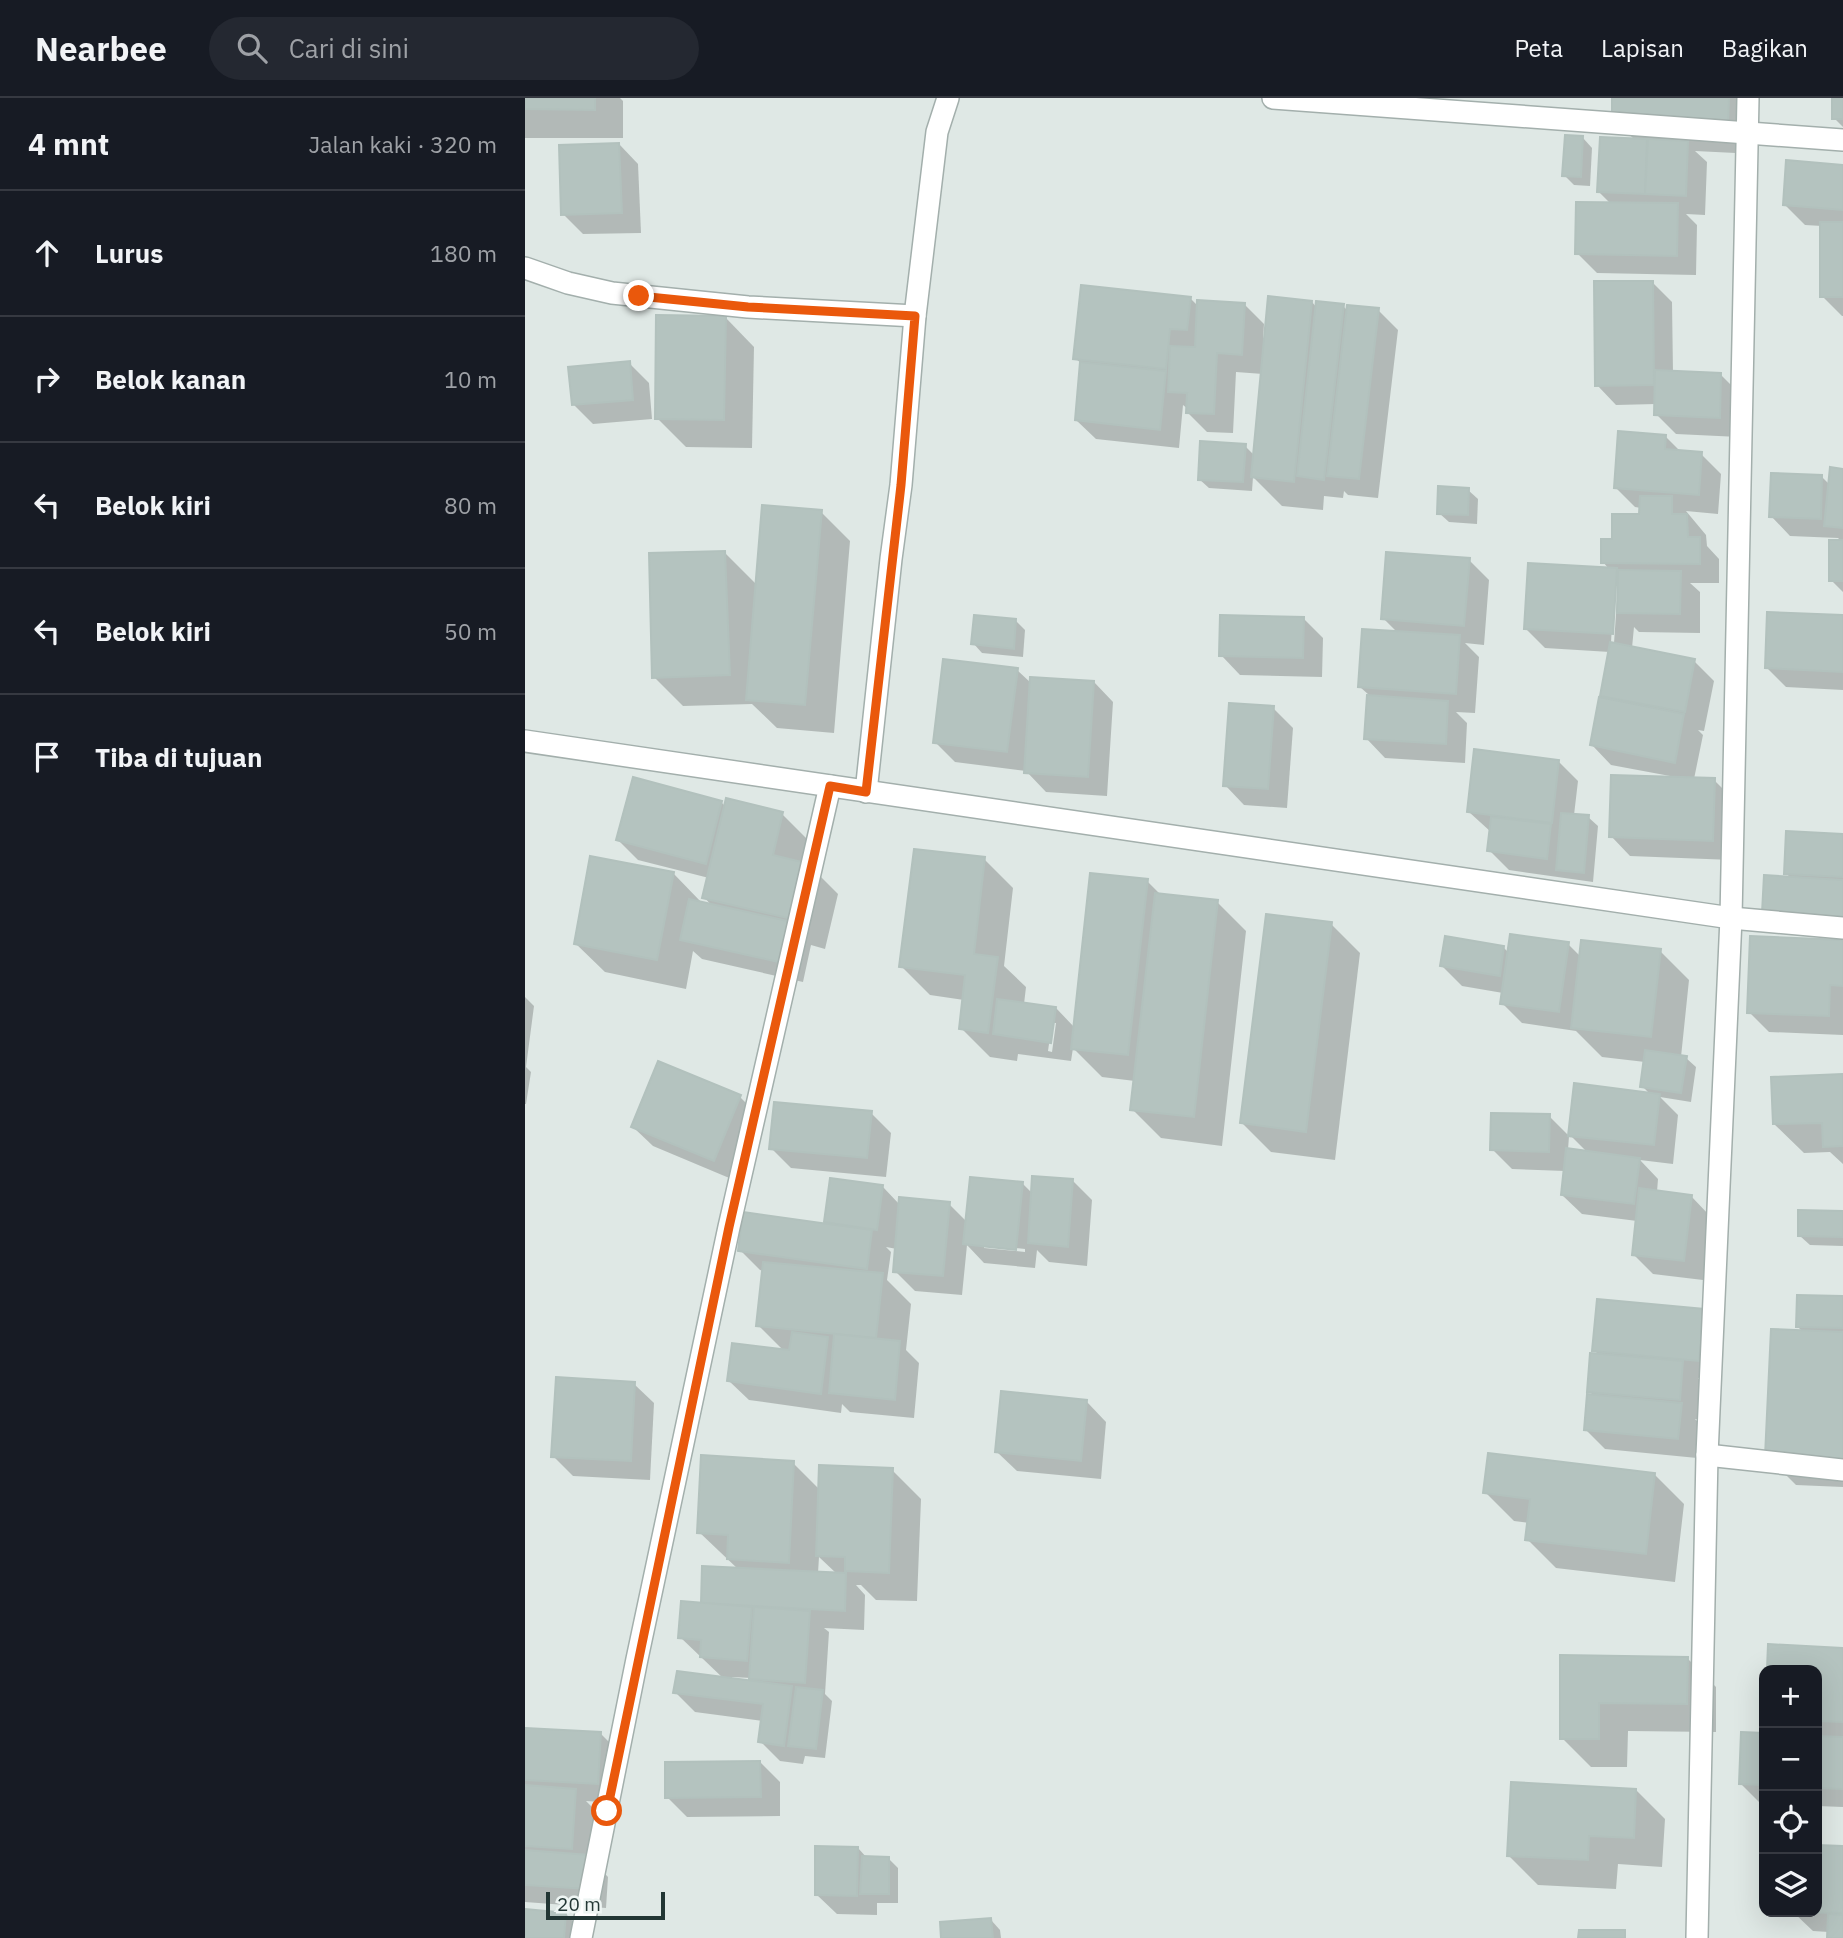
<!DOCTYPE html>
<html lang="id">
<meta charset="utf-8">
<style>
:root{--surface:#171b24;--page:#242831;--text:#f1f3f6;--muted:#9ea1a6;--line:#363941}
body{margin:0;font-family:"IBM Plex Sans",sans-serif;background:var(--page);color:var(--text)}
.controls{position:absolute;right:21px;bottom:21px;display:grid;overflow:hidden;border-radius:14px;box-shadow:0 7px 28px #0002}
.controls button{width:63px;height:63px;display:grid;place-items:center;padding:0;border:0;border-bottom:2px solid var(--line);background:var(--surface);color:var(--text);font:35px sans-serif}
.scale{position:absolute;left:21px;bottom:18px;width:119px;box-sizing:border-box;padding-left:7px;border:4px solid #223634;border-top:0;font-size:19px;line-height:24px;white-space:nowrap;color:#223634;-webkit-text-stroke:5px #eef5f3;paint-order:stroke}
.stop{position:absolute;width:21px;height:21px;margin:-16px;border:5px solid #ea580c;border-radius:50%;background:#fff}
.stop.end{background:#ea580c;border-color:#fff;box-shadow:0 2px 7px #0008}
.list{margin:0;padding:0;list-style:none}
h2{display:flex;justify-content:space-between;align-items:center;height:91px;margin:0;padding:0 28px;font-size:30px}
h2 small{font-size:23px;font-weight:400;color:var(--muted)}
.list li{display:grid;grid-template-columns:46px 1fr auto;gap:21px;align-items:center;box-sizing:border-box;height:126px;padding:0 28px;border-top:2px solid var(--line)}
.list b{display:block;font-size:26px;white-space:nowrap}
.list em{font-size:23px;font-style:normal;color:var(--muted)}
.icon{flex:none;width:38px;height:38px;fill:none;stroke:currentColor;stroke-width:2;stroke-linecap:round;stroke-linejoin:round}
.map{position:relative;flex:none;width:1318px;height:1840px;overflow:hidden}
header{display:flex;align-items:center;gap:42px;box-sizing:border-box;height:98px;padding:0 35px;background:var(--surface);border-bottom:2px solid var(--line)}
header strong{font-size:33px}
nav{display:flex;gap:38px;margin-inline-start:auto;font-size:24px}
.search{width:490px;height:63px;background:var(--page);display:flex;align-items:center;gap:18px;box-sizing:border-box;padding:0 24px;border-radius:38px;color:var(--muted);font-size:26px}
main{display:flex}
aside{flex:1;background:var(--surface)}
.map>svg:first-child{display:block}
.shadow{fill:#0003;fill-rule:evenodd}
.building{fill:#b4c3bf;stroke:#b2c1bd;stroke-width:2}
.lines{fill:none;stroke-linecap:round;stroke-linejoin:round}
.minor-casing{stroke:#a3afac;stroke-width:24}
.minor{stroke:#fff;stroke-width:21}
.route{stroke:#ea580c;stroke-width:9}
</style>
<header>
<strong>Nearbee</strong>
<div class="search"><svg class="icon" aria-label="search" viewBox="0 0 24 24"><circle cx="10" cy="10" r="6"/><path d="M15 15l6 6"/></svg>Cari di sini</div>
<nav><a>Peta</a><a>Lapisan</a><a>Bagikan</a></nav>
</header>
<main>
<aside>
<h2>4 mnt<small>Jalan kaki · 320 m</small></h2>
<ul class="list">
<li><svg class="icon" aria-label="ahead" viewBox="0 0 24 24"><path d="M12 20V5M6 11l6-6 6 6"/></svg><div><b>Lurus</b></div><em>180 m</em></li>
<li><svg class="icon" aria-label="right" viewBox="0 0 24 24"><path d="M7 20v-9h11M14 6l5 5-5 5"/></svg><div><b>Belok kanan</b></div><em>10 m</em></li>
<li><svg class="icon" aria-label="left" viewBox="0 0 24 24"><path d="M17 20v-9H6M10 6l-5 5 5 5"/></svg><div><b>Belok kiri</b></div><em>80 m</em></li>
<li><svg class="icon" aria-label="left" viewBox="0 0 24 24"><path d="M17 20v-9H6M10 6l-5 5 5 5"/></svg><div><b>Belok kiri</b></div><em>50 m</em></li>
<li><svg class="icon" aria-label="arrive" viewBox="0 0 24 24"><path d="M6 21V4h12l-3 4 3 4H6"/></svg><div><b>Tiba di tujuan</b></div></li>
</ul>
</aside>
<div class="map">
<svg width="1318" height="1840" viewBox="0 0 1318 1840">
<rect width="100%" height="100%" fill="#dfe8e5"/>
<g class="shadow">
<polygon points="0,0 95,0 98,3 98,40 0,40"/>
<polygon points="1089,0 1234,0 1231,56 1170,53 1182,64 1180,117 1161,116 1172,127 1171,177 1072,175 1052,155 1086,106 1074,94 1110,42 1088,21"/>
<polygon points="1309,0 1318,0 1318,29 1309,20"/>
<polygon points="1058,40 1067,50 1065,88 1049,87 1039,77"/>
<polygon points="94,46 113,66 116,135 58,136 38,116"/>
<polygon points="1318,68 1318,218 1317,218 1297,198 1297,128 1280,127 1260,107"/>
<polygon points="1127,184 1147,204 1148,275 1195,276 1215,296 1214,339 1151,336 1131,316 1131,306 1091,307 1072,287"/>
<polygon points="665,200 674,209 719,206 739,226 738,241 741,241 787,204 792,210 818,208 823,213 853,212 873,232 853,400 823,397 819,393 818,400 799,398 798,412 757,408 728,379 727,393 684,390 674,381 720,348 730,358 738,276 711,274 708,335 682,334 663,315 663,311 658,307 654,350 571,341 551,322 557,266 550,260"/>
<polygon points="200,219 229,249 227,350 161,349 132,320"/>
<polygon points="104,265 124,285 127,321 68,326 49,307"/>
<path d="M1140,338L1157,355L1176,356L1196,376L1193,416L1161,413L1181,437L1182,448L1194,461V485H1165L1175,494V535L1114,534L1109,529L1107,550L1169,563L1189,583L1179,633L1173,632L1178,637L1169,681L1189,682L1209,702L1207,762L1105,758L1086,738L1145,678L1086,667L1067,647L1085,554L1020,550L1000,530L1084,471L1078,464L1089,443L1116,417V410L1110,409L1091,390ZM1089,488H1093L1089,545H1086Z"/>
<polygon points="1318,373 1318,494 1306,482 1317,444 1313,440 1265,438 1246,418 1296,378 1305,387"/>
<polygon points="943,392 953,401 952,426 924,424 914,415"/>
<polygon points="296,414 325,443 309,635 252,630 227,606 158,608 129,579 200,455 232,487"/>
<polygon points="944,462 964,482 959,547 940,545 954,559 950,615 931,614 942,625 940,665 860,660 841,640 844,597 835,589 873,535 858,520"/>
<polygon points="1318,519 1318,592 1261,589 1242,570"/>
<polygon points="778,520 798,540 797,579 715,577 696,557"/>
<polygon points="491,523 500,532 498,559 457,555 448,545"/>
<polygon points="492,572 506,585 569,584 588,604 582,698 521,694 501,673 430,664 410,644"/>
<polygon points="748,610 768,630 762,710 719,707 700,687"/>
<polygon points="1033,663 1053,683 1049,717 1063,719 1073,728 1068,784 984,772 964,752 966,734 944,714"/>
<polygon points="196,704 201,709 257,716 286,745 284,767 313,796 300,851 286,847 278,884 177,861 168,853 161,891 80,874 50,845 148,775 177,805 188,809 179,799 184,780 113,762 93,742"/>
<polygon points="1318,738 1318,837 1261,775"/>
<path d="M459,761L488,790L479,868L501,889L499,906L531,910L550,930L622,783L637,798L692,804L721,833L697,1048L636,1040L607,1011L610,983L577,979L548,950L546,963L493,956L492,963L465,959L436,930L439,902L405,897L376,868ZM527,925H531L527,954L523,953Z"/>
<polygon points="806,826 835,855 810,1062 746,1054 717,1025"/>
<polygon points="1318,844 1318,937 1244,934 1224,914"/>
<polygon points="1043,846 1056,859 1135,853 1164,882 1156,959 1161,960 1171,969 1166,1004 1135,999 1153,1017 1148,1066 1115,1062 1133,1081 1132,1094 1166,1098 1185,1118 1178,1182 1128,1176 1108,1156 1112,1123 1057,1116 1037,1097 1040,1073 987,1071 967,1051 1024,1018 1044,1038 1043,1052 1063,1055 1045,1037 1125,996 1117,988 1120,964 1077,959 1051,933 997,925 977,905 978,895 937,888 917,868 978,849 984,855"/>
<polygon points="0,899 9,908 1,969 6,974 1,1006 0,1006"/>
<polygon points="1318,977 1318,1066 1305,1054 1279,1055 1249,1026"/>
<polygon points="215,999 234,1018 209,1082 128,1048 108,1029"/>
<polygon points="346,1015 366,1035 361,1079 266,1070 246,1050"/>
<path d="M547,1082L567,1102L562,1168L524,1164L512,1152L510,1170L459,1165L442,1147L437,1197L390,1193L370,1173L372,1151L361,1149L366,1154L362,1182L386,1206L381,1252L394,1265L389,1320L325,1314L317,1306L316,1315L224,1302L204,1283L259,1253L233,1227L239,1173L235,1172L215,1152L306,1128L301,1123L358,1089L375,1107L424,1106L442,1124L498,1086L508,1096ZM459,1146L500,1151V1154L459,1150Z"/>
<polygon points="1318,1115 1318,1148 1285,1147 1275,1138"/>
<polygon points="1318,1199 1318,1389 1271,1387 1242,1358 1278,1234 1273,1229"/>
<polygon points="1178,1212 1193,1282 1173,1280 1177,1285 1174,1321 1170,1321 1176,1327 1172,1360 1080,1351 1060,1331 1069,1298 1064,1293 1074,1257 1069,1252"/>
<polygon points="109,1286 129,1305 125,1382 48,1378 28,1358"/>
<polygon points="562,1304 581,1324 576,1381 492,1373 472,1354"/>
<path d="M268,1365L295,1392L367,1372L396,1401L392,1503L351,1502L336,1487H331L340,1497L339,1532L299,1530L304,1534L300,1596L307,1603L300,1660L280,1658L278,1666L255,1663L235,1643L238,1623L170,1614L150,1594L199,1581L155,1539L177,1507L214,1472L174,1434ZM294,1459L312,1476L293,1475ZM207,1579L226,1580L230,1585L207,1582Z"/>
<polygon points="1130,1377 1159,1406 1150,1484 1031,1470 1002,1441 1004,1425 989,1423 960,1394"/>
<polygon points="1245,1548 1318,1552 1318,1709 1292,1708 1292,1572 1244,1572"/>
<polygon points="1037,1559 1162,1560 1191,1589 1191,1634 1103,1633 1102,1669 1066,1669 1037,1640"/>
<polygon points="0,1632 76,1636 95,1655 92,1705 61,1703 70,1712 67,1762 83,1779 81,1810 0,1804"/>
<polygon points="1218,1636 1239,1637 1239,1705 1235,1705 1215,1685"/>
<polygon points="235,1664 255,1684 255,1718 162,1719 142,1699"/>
<polygon points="1111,1692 1140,1721 1137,1769 1093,1766 1091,1791 1013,1787 984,1758"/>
<polygon points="1292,1749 1318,1749 1318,1840 1303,1840 1304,1834 1288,1833 1268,1814 1292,1814"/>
<polygon points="333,1750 342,1760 364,1761 373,1770 373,1805 352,1805 352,1817 312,1816 292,1797"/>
<polygon points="0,1813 41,1816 60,1836 60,1840 0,1840"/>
<polygon points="466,1822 475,1832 476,1840 418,1840"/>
</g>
<g class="building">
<polygon points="0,0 70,0 70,12 0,11"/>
<polygon points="1087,0 1204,0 1203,28 1087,21"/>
<rect x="1307" y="0" width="11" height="21"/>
<polygon points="1040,37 1058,38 1056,79 1037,78"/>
<polygon points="1075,39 1122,41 1120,96 1072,94"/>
<polygon points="1123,41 1163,43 1161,98 1120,96"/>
<polygon points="94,45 97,115 36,117 34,47"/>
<polygon points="1261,62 1318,67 1318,112 1258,107"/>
<polygon points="1051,104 1153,105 1152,158 1050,156"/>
<rect x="1295" y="124" width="23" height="75"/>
<polygon points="1069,183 1128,183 1129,287 1070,288"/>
<polygon points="556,187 666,199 662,232 645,231 641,271 548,261"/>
<polygon points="743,198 787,203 769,384 726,379"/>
<polygon points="672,202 720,205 717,257 692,255 689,316 661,315 662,295 643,294 645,248 670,249"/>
<polygon points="791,203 819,206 799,382 772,378"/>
<polygon points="822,207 854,210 834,381 802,378"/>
<polygon points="131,217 201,218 199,322 130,321"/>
<polygon points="105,263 108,302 47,307 43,269"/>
<polygon points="555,264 641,273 635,332 550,322"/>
<polygon points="1130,272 1196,275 1195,320 1129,317"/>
<polygon points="1093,333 1141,337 1140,351 1177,354 1174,397 1089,390"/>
<polygon points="675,343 721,346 718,384 673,382"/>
<polygon points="1305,369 1318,371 1318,430 1299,428"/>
<polygon points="1246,375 1297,377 1296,421 1244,419"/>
<polygon points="913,388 944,390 943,417 912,416"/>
<polygon points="1115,398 1147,398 1147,416 1162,416 1163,439 1175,439 1175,466 1076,465 1076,441 1087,441 1087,416 1114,416"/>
<polygon points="237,407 297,412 280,607 221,602"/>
<rect x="1304" y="442" width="14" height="41"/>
<polygon points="200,453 205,577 127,580 124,455"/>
<polygon points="861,454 945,460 939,528 856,521"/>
<polygon points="1003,465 1092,470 1088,536 999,531"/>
<polygon points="1093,472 1156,473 1155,516 1092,515"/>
<polygon points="1242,514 1318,517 1318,574 1240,570"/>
<polygon points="449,517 491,521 489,551 446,546"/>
<polygon points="695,517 779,519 778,560 694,558"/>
<polygon points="837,531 935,537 931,596 833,589"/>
<polygon points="1085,544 1170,561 1160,614 1075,598"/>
<polygon points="418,561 493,570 482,654 408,645"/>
<polygon points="505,579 569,583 563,679 499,675"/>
<polygon points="842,597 923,603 921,646 839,641"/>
<polygon points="1074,599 1159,616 1150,665 1065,647"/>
<polygon points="704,605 749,608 743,691 698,688"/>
<polygon points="949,651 1034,662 1027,725 942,714"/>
<polygon points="1086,677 1190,680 1188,743 1084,739"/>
<polygon points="108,679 197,703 181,766 91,742"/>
<polygon points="201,700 258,714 248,757 285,766 271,822 177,800"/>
<polygon points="1036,715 1064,717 1059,775 1031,772"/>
<polygon points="966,719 1026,726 1022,761 962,753"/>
<polygon points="1261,733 1318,736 1318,779 1259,776"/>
<polygon points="389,751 460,759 449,856 473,859 463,935 434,931 440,877 374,869"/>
<polygon points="65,758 149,774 132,862 49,846"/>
<polygon points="565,775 623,781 603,957 546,951"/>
<polygon points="1239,777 1318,782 1318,820 1237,815"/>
<polygon points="630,795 693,802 669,1019 605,1012"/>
<polygon points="164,801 267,824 258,865 155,842"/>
<polygon points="741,816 807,824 781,1034 715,1025"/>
<polygon points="985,836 1044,844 1034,914 975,906"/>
<polygon points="920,838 979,848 975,878 915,868"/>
<polygon points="1225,838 1318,842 1318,888 1305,887 1304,918 1222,915"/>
<polygon points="1056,842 1136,851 1126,939 1046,930"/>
<polygon points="472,901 531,909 526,945 468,936"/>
<polygon points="1120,952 1162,958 1156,995 1115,989"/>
<polygon points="133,963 216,997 189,1063 106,1029"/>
<polygon points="1318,976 1318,1048 1298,1049 1297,1025 1248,1026 1246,979"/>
<polygon points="1049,985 1135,996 1129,1047 1043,1038"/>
<polygon points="249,1004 347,1013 342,1060 244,1051"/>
<polygon points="966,1015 1025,1016 1024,1054 965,1052"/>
<polygon points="1041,1050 1115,1060 1109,1106 1036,1097"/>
<polygon points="507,1078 548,1081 543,1149 503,1145"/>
<polygon points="445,1079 498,1084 491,1152 438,1146"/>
<polygon points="305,1080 358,1087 352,1132 299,1124"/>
<polygon points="1114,1090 1167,1097 1159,1163 1107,1157"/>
<polygon points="374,1099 425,1104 418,1178 368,1174"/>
<polygon points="1273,1112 1318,1113 1318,1139 1273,1138"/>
<polygon points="218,1114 347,1132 342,1171 213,1153"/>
<polygon points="238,1164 358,1175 351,1240 231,1228"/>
<polygon points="1272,1197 1318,1198 1318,1230 1271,1229"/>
<polygon points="1072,1201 1179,1211 1174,1263 1067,1253"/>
<polygon points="1246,1231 1318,1234 1318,1362 1240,1358"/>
<polygon points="267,1234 303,1239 296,1296 202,1283 207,1245 264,1252"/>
<polygon points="309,1236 375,1243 370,1302 304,1295"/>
<polygon points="1065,1255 1158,1263 1155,1302 1062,1294"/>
<polygon points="31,1279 110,1284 106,1363 26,1359"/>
<polygon points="476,1293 562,1302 556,1363 470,1354"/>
<polygon points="1062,1296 1157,1305 1153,1341 1059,1332"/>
<polygon points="963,1355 1130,1375 1121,1456 1000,1442 1005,1401 958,1395"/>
<polygon points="176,1357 269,1363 264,1465 202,1461 203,1437 172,1435"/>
<polygon points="294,1367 368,1370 364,1475 320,1473 320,1459 291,1458"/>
<polygon points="177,1468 321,1475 320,1513 176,1505"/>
<polygon points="156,1503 227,1509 222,1563 175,1559 176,1542 153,1540"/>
<polygon points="229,1509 285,1513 280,1585 224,1581"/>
<polygon points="1243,1546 1318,1550 1318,1624 1292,1623 1292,1572 1242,1572"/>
<polygon points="1035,1557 1163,1559 1162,1606 1074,1605 1074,1641 1035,1641"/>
<polygon points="152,1573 267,1588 259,1648 233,1644 238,1606 148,1595"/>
<polygon points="271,1589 298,1592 291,1651 263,1648"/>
<polygon points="0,1630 76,1634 73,1686 0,1682"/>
<polygon points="1216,1634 1239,1635 1239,1687 1214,1686"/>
<polygon points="1292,1638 1318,1639 1318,1691 1292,1690"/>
<polygon points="235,1663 236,1699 140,1700 140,1664"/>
<polygon points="986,1684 1111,1691 1109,1740 1064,1738 1063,1762 982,1758"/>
<polygon points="0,1687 51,1691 47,1751 0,1748"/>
<polygon points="1292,1747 1318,1748 1318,1815 1266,1814 1292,1814"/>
<polygon points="290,1748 333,1749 332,1798 290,1797"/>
<polygon points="0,1752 64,1757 62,1791 0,1787"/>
<polygon points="337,1758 364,1759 364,1796 335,1796"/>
<polygon points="0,1811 41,1815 39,1840 0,1840"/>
<polygon points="1303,1816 1318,1817 1318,1840 1302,1840"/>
<polygon points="466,1820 468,1840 416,1840 415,1824"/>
<polygon points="1054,1832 1100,1832 1100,1840 1053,1840"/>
</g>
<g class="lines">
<g class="minor-casing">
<g id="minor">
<polyline points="748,0 1318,42"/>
<polyline points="0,170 43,185 87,195 223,209 390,218"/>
<polyline points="0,643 1206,820 1318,830"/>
<polyline points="341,694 366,461 376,387 390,218 412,34 423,0"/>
<polyline points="1182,1357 1318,1372"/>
<polyline points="56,1840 112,1561 204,1129 305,688"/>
<polyline points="1172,1840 1182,1357 1206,820 1223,0"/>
</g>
</g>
<use href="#minor" class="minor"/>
</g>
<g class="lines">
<polyline class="route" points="82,1713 204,1129 305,688 341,694 376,387 390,218 223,209 114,198"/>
</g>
</svg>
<div class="controls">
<button>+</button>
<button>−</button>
<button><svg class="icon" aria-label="locate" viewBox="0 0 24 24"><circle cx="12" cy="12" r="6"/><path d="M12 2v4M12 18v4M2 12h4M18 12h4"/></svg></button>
<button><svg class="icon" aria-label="layers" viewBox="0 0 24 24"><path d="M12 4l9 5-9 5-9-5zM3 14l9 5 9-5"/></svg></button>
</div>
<div class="scale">20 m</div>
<div class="stop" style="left:82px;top:1713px"></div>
<div class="stop end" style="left:114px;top:198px"></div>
</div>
</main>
